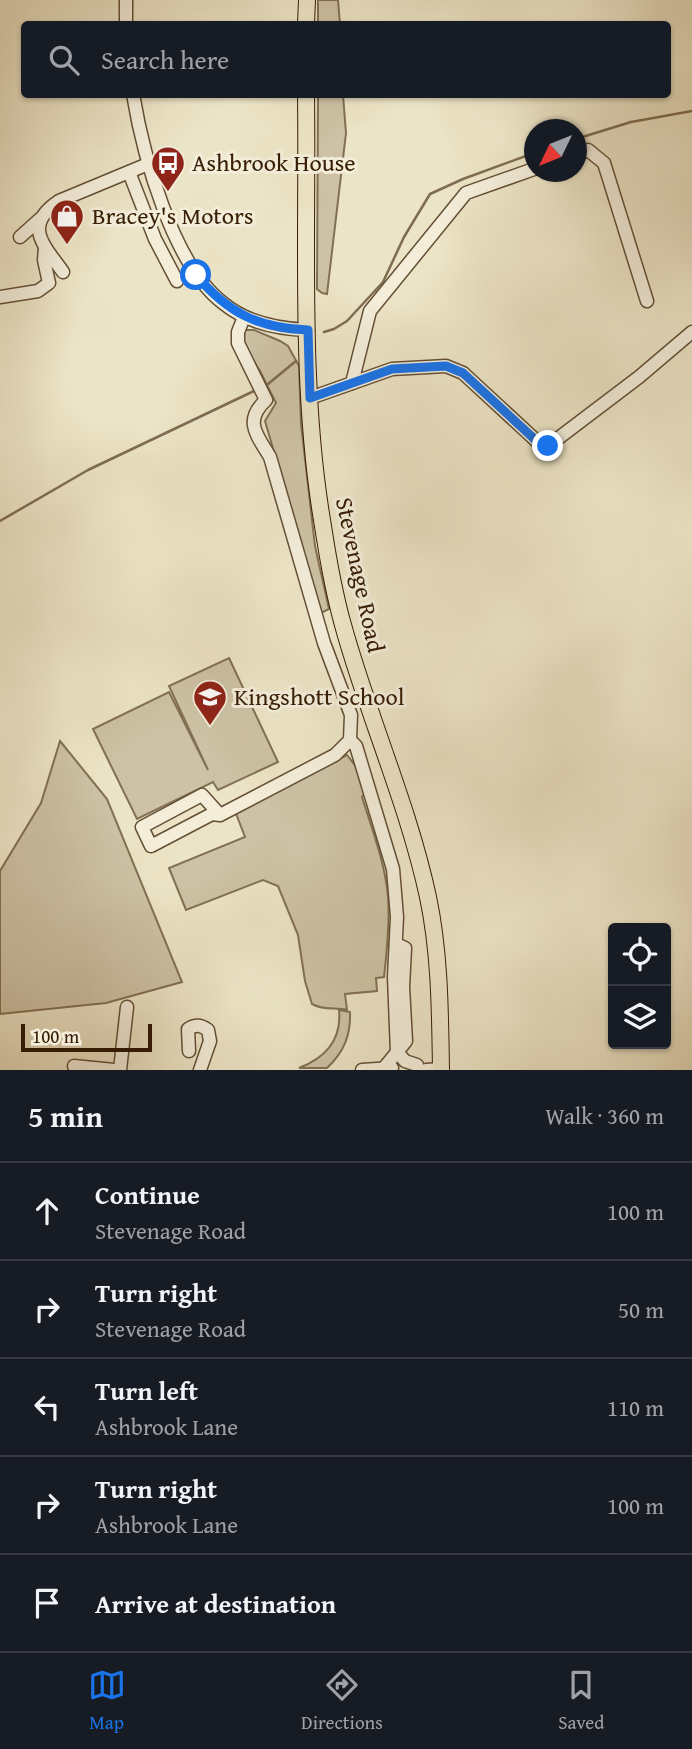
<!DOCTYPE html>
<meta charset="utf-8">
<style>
:root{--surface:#171b24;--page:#242831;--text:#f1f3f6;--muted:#9ea1a6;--line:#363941;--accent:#1a73e8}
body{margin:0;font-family:"Gentium Book Plus",serif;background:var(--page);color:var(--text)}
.controls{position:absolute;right:21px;bottom:21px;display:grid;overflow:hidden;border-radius:7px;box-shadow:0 2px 5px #0004}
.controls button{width:63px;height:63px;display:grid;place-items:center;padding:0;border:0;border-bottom:2px solid var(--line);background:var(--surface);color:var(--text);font:35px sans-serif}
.compass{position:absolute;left:524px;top:119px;width:63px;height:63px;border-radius:50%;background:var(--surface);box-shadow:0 2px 5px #0004;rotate:227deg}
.scale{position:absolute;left:21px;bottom:18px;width:131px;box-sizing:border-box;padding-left:7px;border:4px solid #361d04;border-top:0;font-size:19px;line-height:24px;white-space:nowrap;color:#361d04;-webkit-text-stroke:5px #f3edda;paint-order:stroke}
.stop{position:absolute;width:21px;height:21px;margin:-16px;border:5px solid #1a73e8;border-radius:50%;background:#fff}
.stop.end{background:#1a73e8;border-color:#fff;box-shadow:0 2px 7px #0008}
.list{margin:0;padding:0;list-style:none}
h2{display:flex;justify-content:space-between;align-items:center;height:91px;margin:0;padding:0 28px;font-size:30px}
h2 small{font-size:23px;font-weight:400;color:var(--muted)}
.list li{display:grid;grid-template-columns:46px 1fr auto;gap:21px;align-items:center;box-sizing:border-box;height:98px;padding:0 28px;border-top:2px solid var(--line)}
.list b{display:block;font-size:26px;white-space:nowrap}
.list p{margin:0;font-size:23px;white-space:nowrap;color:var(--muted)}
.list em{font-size:23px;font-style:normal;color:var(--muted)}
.icon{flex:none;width:38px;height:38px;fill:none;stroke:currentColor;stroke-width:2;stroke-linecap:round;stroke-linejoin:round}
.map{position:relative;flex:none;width:692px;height:1070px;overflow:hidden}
.search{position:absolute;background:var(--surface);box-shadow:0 2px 5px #0004;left:21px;right:21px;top:21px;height:77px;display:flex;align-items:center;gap:18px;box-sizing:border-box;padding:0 24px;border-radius:7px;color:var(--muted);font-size:26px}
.sheet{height:581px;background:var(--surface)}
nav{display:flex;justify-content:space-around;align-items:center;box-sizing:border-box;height:98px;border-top:2px solid var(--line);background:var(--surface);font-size:19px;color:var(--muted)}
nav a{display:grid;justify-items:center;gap:4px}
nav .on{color:var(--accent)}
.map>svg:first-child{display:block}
.green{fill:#cdc2a5;stroke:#827054;stroke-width:2}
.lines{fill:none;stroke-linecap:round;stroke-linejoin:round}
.stream{stroke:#7e6c51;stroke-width:2.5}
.minor-casing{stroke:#644f34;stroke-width:15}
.major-casing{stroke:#361d04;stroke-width:18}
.minor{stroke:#f3edda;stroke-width:12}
.major{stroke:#ece4c6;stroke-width:16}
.route{stroke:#1a73e8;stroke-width:9}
.labels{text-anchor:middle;stroke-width:6;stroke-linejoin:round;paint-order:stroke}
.poi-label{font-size:24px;fill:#361d04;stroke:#f3edda;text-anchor:start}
.street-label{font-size:24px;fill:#361d04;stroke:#f3edda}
</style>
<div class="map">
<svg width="692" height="1070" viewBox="0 0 692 1070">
<rect width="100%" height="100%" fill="#ece4c6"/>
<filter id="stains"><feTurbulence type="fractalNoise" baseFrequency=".00286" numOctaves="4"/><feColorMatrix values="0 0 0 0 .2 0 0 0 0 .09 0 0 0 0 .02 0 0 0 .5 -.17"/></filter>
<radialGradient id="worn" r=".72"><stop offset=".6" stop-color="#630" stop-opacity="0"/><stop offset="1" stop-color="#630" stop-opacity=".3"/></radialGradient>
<g class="green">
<polygon points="318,0 338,0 340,24 318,24"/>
<polygon points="318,95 343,95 346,133 327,294 322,293 317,289"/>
<polygon points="245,330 254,330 280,341 288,346 299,366 301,424 315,546 329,609 321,613 265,421 276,403 260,371 242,344"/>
<polygon points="229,658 278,762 218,790 213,782 137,819 93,729 169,692 208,770 169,686"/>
<polygon points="60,741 107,799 182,982 106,1003 0,1014 0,871 41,803"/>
<path d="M347,755L358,769L366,792L362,797C372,829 385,863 388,896C390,923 387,951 384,977L376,978L377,991L345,994L347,1010C334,1007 325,1011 312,1004L305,981L298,935L278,886L263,880L186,910L169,868L245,837L235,811Z"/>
<path d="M339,1010L350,1012C351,1035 344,1052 327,1068H299C325,1058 342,1040 339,1010Z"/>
</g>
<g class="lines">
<g class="stream">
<polyline points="576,139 631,122 692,111"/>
<polyline points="324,332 334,329 347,321 383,282 404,237 430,194 463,179 534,153"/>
<polyline points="268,384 296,361"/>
<polyline points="0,521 88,470 254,391"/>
</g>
<g class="minor-casing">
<g id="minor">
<polyline points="126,0 126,24"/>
<path d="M133,94C143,155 173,265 223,303C247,323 278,329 308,330"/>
<polyline points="576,155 588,150 604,163 647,301"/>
<polyline points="129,172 155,239 177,281"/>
<polyline points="20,237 40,219"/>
<path d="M63,272C44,245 22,226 59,201L148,164"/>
<polyline points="0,297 38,291 49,283 44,260 45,247"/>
<polyline points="352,383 370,311 466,193 534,169"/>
<polyline points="310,398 392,369 446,366 463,373 542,446 548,446 639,377 692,332"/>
<polyline points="350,740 356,746 393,869 397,917 394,977 397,1052 405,1061 417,1065"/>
<path d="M220,815L202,795L142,827L151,846L212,814L220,815L335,755L350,740L351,715L324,643L270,457C257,435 243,421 266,400L238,343V332L244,317"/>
<path d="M189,1051L188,1029C196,1024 201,1025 208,1030L210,1041L200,1070"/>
<polyline points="74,1066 114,1070"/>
<polyline points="384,1068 406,1041 403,987 405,948 396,944"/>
<polyline points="120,1070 127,1007"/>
<polyline points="362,1070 392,1068"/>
<polyline points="426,1070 441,1069"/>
</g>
</g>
<g class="major-casing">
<g id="major">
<polyline points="306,24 307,0"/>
<path d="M306,94C308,236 299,387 323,526C328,559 334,593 343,625C368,716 408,804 428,897C440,954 440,1012 441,1070"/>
</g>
</g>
<use href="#minor" class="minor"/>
<use href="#major" class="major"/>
</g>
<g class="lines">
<path class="route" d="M196,275C228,313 258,328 308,330L310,398L392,369L446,366L463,373L542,446H548"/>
</g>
<defs>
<g id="bus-pin" transform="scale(1.75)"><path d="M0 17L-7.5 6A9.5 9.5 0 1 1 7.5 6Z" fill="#8f2418" stroke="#f3edda"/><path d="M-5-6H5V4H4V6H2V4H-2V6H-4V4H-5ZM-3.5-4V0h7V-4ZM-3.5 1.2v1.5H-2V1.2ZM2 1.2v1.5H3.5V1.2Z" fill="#fff"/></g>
<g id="shop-pin" transform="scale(1.75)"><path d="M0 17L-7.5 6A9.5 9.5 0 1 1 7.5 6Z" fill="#8f2418" stroke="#f3edda"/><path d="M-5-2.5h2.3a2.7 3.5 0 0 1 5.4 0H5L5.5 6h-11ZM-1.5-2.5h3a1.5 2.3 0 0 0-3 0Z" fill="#fff"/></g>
<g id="school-pin" transform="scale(1.75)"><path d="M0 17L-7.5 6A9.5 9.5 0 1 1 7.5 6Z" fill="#8f2418" stroke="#f3edda"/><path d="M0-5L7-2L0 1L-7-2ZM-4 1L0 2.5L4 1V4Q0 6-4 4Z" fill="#fff"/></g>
</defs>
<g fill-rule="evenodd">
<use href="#bus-pin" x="168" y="163"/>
<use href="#shop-pin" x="67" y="216"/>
<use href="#school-pin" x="210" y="697"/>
</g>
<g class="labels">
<g class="poi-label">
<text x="192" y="171">Ashbrook House</text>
<text x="92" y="224">Bracey's Motors</text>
<text x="234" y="705">Kingshott School</text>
</g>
<g class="street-label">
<text transform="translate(360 575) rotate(78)" y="8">Stevenage Road</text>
</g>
</g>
<rect width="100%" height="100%" filter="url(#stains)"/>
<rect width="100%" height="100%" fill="url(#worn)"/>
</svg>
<div class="controls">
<button><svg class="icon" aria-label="locate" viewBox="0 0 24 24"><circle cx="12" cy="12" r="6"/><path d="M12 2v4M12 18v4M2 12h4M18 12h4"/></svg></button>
<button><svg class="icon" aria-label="layers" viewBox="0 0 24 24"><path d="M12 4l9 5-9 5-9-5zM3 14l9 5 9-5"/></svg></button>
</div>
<svg class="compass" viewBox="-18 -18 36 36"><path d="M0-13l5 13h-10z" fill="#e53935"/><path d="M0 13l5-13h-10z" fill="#9ea1a6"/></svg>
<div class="scale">100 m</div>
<div class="stop" style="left:196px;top:275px"></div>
<div class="stop end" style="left:548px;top:446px"></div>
<div class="search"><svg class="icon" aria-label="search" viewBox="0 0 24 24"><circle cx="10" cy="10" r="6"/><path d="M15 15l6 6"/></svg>Search here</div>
</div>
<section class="sheet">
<h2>5 min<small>Walk · 360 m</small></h2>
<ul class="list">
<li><svg class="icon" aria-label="ahead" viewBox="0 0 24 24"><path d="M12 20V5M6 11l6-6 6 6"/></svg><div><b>Continue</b><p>Stevenage Road</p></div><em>100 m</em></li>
<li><svg class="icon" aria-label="right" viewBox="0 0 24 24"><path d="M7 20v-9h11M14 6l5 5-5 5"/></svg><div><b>Turn right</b><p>Stevenage Road</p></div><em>50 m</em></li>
<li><svg class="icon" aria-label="left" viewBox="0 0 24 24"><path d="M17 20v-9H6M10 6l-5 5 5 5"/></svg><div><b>Turn left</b><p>Ashbrook Lane</p></div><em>110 m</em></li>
<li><svg class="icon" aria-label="right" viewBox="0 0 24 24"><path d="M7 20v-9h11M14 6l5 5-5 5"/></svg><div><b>Turn right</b><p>Ashbrook Lane</p></div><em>100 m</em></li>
<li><svg class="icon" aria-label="arrive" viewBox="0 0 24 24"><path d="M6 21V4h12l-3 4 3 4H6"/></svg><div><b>Arrive at destination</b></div></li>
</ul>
</section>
<nav>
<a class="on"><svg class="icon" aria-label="map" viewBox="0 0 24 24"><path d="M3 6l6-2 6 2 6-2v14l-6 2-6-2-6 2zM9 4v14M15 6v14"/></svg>Map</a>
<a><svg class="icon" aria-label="directions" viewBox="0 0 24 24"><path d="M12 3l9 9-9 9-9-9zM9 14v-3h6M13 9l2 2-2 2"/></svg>Directions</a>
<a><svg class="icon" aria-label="saved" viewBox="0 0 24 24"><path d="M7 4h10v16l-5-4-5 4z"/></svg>Saved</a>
</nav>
